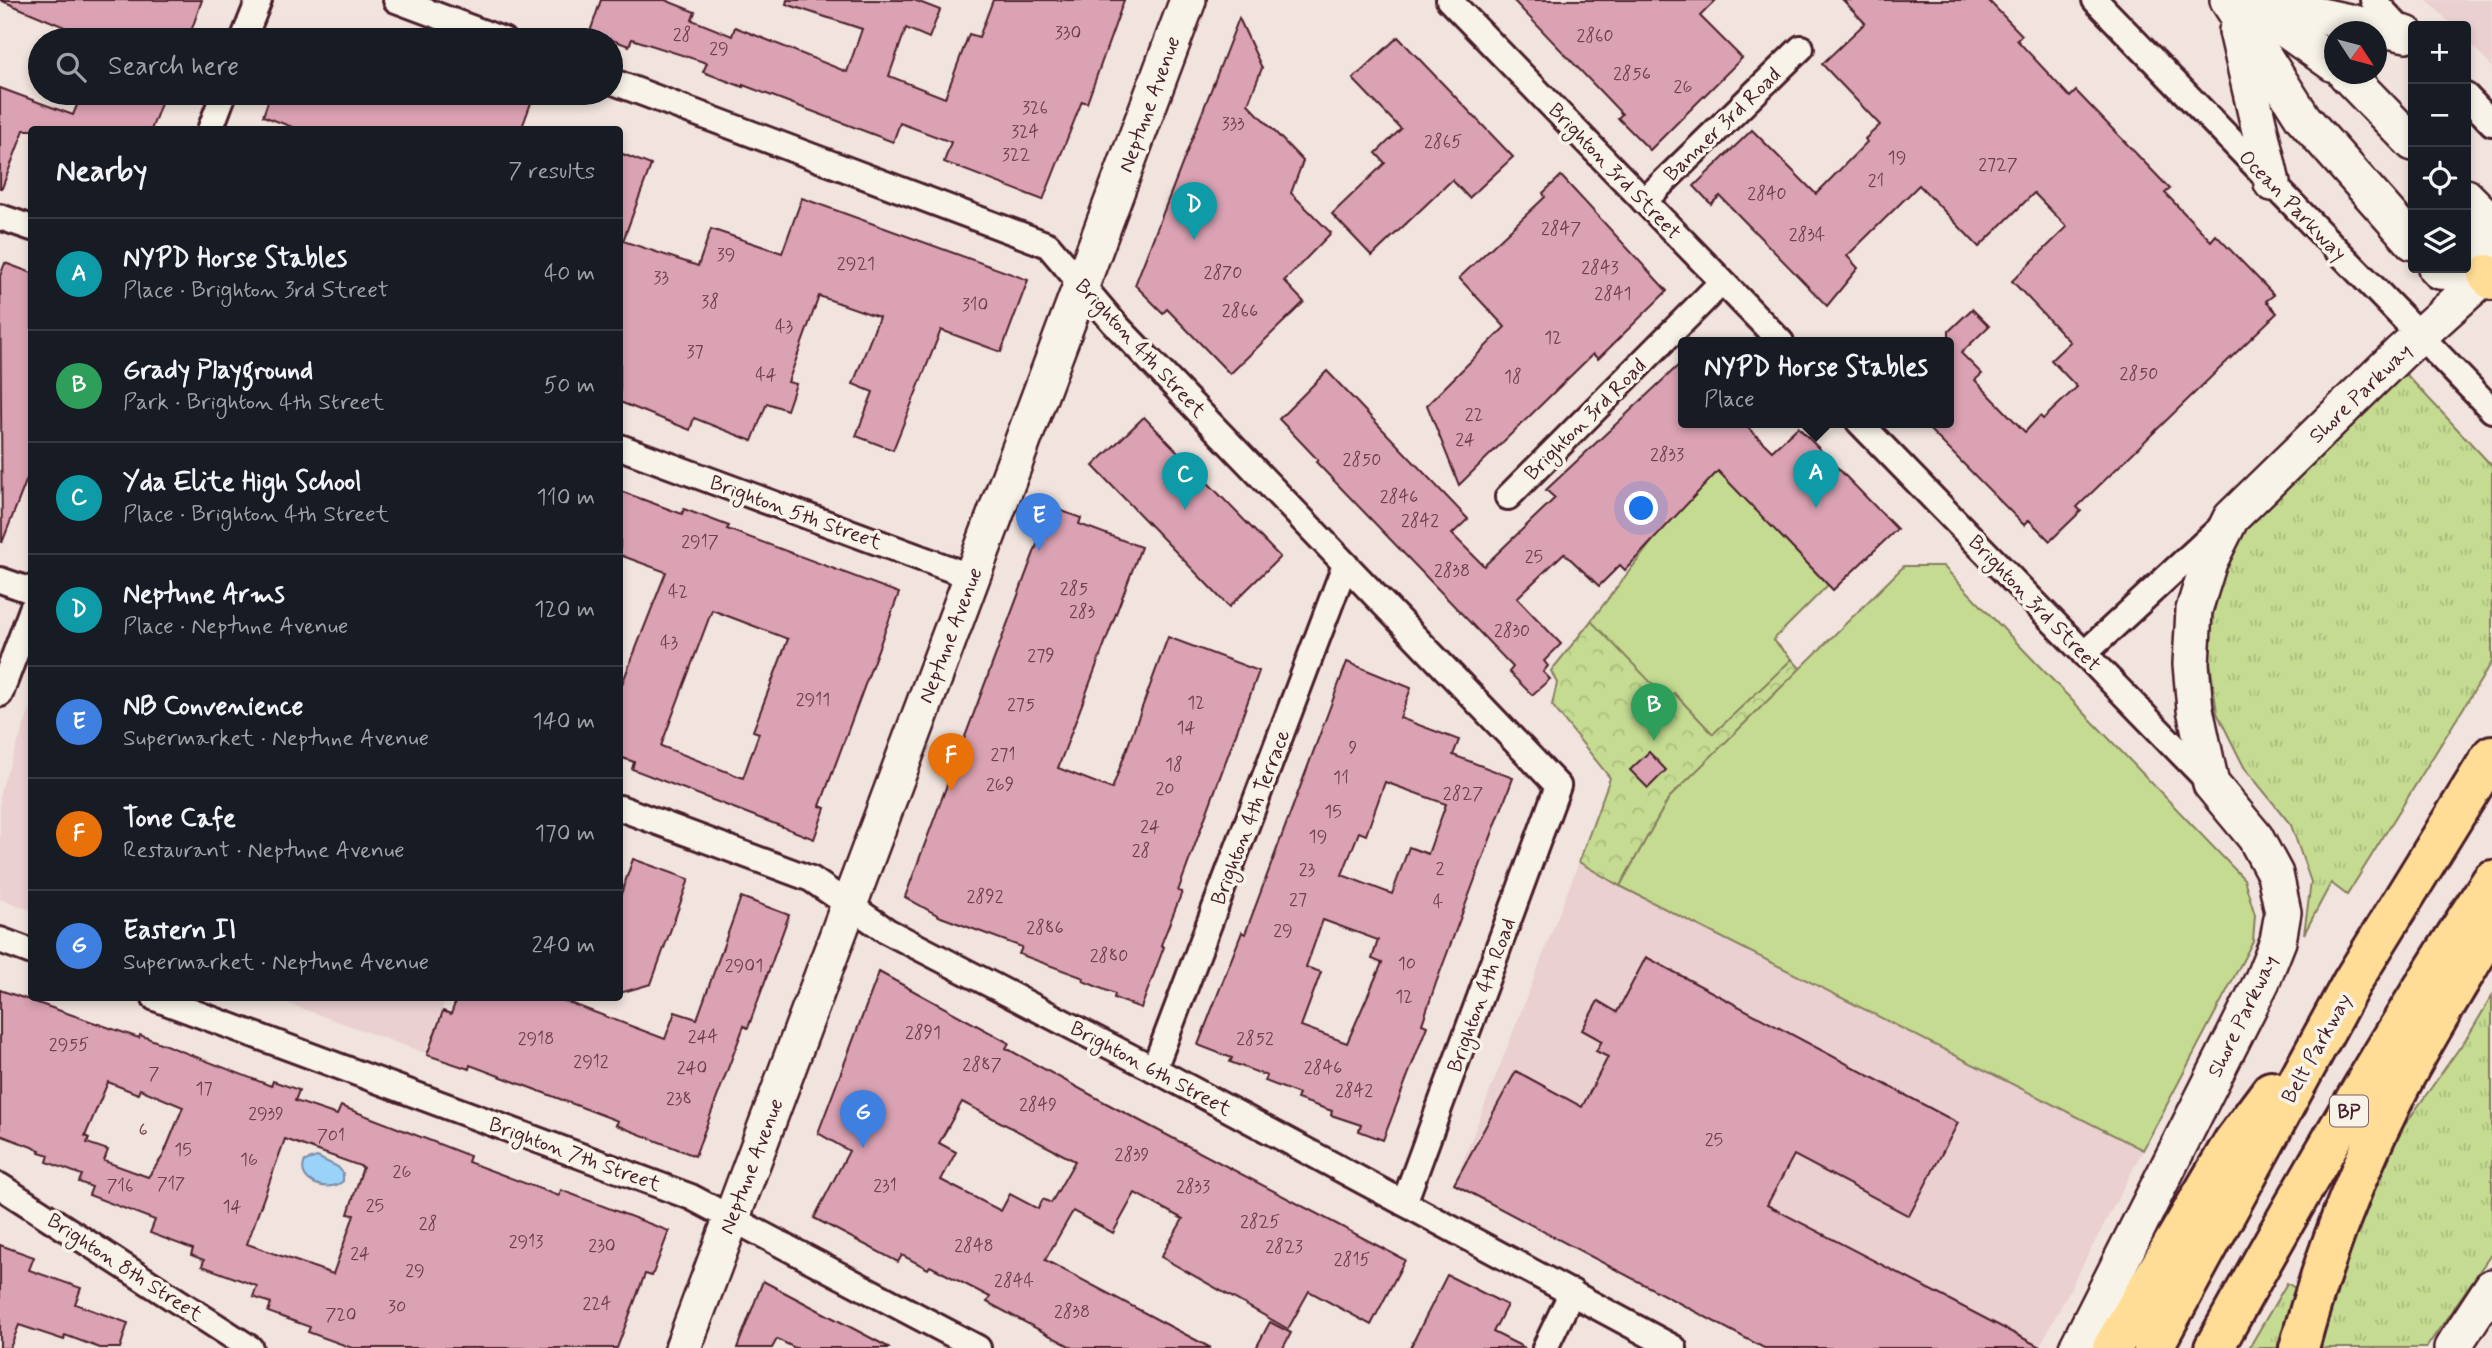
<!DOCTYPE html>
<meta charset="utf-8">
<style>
:root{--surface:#171b24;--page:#20242c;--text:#f1f3f6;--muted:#9ea1a6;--line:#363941;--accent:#d1495b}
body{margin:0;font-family:Mynerve,sans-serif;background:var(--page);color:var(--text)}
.controls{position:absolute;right:21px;top:21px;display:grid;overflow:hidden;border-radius:7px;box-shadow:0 4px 10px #0003}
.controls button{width:63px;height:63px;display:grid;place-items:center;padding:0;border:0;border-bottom:2px solid var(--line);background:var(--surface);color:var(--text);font:35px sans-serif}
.compass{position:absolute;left:2324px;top:21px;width:63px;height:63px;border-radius:50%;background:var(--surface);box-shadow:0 4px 10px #0003;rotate:126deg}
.you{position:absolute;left:1642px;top:509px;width:24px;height:24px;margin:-18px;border:5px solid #fff;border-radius:50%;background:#1a73e8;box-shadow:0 0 0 10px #1a73e833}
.badge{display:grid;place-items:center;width:46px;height:46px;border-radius:50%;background:var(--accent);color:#fff;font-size:23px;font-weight:700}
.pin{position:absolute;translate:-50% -58px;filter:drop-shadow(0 2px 4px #0008)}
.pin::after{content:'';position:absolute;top:37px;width:24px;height:21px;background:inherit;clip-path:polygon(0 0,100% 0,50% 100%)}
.popup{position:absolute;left:1678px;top:337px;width:276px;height:91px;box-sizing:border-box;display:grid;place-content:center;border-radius:7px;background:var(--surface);filter:drop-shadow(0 2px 5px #0005);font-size:23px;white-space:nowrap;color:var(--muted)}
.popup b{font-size:26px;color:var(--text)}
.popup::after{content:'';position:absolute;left:50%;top:100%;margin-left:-14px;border:14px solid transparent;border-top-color:var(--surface)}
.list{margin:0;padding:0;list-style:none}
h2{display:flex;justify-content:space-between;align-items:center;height:91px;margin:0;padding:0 28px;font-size:30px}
h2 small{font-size:23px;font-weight:400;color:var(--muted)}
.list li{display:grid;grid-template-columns:46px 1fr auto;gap:21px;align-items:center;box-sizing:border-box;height:112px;padding:0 28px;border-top:2px solid var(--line)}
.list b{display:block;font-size:26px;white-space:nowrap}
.list p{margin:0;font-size:23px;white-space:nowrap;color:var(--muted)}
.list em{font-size:23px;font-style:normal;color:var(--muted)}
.icon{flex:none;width:38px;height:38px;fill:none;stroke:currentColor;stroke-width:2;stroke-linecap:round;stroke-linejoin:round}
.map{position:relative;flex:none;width:2492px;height:1348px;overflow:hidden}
.search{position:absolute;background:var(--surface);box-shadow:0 4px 10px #0003;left:28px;top:28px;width:595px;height:77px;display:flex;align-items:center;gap:18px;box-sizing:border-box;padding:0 24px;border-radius:38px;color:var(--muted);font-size:26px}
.panel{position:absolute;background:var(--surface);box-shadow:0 4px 10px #0003;left:28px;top:126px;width:595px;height:875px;border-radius:7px}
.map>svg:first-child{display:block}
.built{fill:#ead0d0}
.grass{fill:url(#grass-tufts);stroke:#877d5e;stroke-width:2}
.forest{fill:url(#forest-crowns);stroke:#877d5e;stroke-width:2}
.pitch{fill:#c4db91;stroke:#877d5e;stroke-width:2}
.water{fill:#9ad3fa;stroke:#7a8ba7;stroke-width:2}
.building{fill:#dba2b3;stroke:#4a1f2b;stroke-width:2;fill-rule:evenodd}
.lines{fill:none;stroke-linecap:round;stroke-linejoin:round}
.minor-casing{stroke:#4a1f2b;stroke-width:30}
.secondary-casing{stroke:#4a1f2b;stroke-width:40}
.primary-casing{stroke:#4a1f2b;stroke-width:44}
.motorway-casing{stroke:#4a1f2b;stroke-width:44}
.minor{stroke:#f7f3e8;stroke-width:24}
.secondary{stroke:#f7f3e8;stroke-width:35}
.primary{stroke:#ffdd96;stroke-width:38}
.motorway{stroke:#ffdd96;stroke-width:38}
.labels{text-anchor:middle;stroke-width:7;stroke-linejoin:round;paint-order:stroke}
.number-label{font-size:18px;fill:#6e404d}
.shield{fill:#f7f3e8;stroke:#7e5f64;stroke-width:2}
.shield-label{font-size:19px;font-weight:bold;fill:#4a1f2b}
.street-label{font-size:21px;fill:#4a1f2b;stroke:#f7f3e8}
</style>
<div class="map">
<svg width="2492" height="1348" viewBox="0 0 2492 1348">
<defs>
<pattern id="grass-tufts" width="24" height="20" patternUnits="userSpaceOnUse" patternTransform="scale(1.75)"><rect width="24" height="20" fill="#c4db91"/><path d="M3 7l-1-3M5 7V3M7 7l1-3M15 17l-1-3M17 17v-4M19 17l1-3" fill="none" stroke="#aabc7d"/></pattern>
<pattern id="forest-crowns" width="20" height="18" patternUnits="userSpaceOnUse" patternTransform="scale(1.75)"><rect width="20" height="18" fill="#c4db91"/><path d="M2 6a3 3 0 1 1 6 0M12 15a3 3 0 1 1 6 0" fill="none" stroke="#aabc7d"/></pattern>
</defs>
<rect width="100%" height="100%" fill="#f1e3dd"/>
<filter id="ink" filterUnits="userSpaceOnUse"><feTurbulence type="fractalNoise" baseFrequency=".0143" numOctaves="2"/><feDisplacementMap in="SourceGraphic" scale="14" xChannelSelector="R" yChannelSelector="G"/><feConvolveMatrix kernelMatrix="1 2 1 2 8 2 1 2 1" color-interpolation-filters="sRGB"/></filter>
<g filter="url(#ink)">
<g class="built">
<polygon points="2427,0 2492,0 2492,67 2466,39 2466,26 2453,26"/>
<polygon points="1904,566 1943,566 2244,879 2255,915 2253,941 2039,1348 1764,1348 1454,1184 1579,862 1619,885 1669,798"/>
<polygon points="31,707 32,910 31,910 0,899 0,792"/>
<polygon points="273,998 446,998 425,1053"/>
</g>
<g class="grass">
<polygon points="2404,372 2492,466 2492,662 2347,895 2331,883 2304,934 2311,882 2291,825 2244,767 2217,713 2207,641 2223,573 2252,518"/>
<polygon points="2492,996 2492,1253 2426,1348 2318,1348 2349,1229 2392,1143 2470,1033"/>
<polygon points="2287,1283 2298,1290 2277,1348 2249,1348"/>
</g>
<polygon class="forest" points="1664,526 1801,669 1669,798 1620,886 1579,862 1610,778 1552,705 1557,683 1551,671 1636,565"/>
<g class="pitch">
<polygon points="1722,467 1735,488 1828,585 1773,640 1792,659 1713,734 1674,693 1667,699 1591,621 1664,526"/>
<polygon points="1904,566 1943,566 2244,879 2255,915 2253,941 2143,1150 1620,886 1669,798"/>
</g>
<path class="water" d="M317,1157L338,1167L343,1173V1181C329,1194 295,1182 305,1161Z"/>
<g class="building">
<polygon points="0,0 202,0 188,40 111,40 91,34 89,40 63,40 67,28"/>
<polygon points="601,0 665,0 695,12 692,20 732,36 735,27 847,72 862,29 786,4 787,0 914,0 940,10 929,38 906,28 889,76 945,98 969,34 979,37 993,0 1124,0 1087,103 1082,101 1043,200 944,162 951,142 900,123 893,142 743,85 743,87 703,72 707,63 632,39 629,46 590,32"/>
<polygon points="1513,0 1716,0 1700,16 1742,58 1650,150 1618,118 1622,114"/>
<polygon points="1843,0 1988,0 2022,35 2017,40 2070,97 2076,91 2170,189 2165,193 2211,241 2216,235 2274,295 2266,301 2277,313 2077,507 2081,511 2050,541 2029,520 2024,525 1922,422 1949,422 1949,331 1972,309 1989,326 1961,353 1982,374 1975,380 2025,432 2040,416 2043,419 2077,387 2051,360 2070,342 2012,281 2067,227 2034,193 1979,247 1919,185 1847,256 1858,268 1827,306 1720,196 1711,204 1694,186 1752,130 1816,194 1867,142 1865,139 1880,125 1822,64 1865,23"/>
<polygon points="1239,18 1262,68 1248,104 1303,161 1291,193 1331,233 1284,281 1304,302 1230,374 1167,309 1163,313 1135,285"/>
<polygon points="1398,37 1513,157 1469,198 1452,180 1372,256 1332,214 1385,163 1376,153 1401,129 1353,79"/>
<polygon points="0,88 73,115 82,93 165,93 151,130 24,130 2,188 0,188"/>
<polygon points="271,93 513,93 532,100 521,130 300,130 263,116"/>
<polygon points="620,153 651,165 623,241 698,266 711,229 782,253 802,198 1028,280 1001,352 941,330 893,450 856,436 873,392 853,384 879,317 819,296 788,382 796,384 787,410 767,403 752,441 694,418 690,430 620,402"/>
<polygon points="1561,176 1667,291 1598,359 1593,354 1459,485 1427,405 1505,327 1459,278 1545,197 1543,193"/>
<polygon points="5,263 32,273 32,466 2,543 0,276"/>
<polygon points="1683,361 1683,422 1742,422 1772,451 1798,427 1897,529 1833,590 1718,471 1625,570 1620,565 1599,586 1564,553 1517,598 1561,644 1544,661 1548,666 1543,672 1550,679 1532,695 1509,672 1513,667 1316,462 1318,460 1279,419 1327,371 1468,519 1452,534 1484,566 1555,498 1546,490"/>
<polygon points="1144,417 1280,557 1229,607 1093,466"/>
<path d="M620,491L682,514L684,509L729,526L727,529L899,593L820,806L825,808L814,839L632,769L634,762L620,757V689L666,572L620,555ZM712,610L788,639L753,731L759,733L743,778L661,746Z"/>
<polygon points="1051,507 1081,518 1079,524 1141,547 1058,768 1112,789 1168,637 1259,671 1178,891 1182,892 1161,945 1164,947 1141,1008 1114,998 1115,994 1083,981 1084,978 1019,954 1022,947 941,917 905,897"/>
<path d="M1347,662L1411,688L1400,718L1459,740L1453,755L1513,778L1436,983L1422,1024L1427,1026L1383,1140L1359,1131L1361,1125L1331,1115L1332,1111L1297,1099L1299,1094L1265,1081L1267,1076L1230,1062L1232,1058L1198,1045L1242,932L1245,934ZM1385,782L1446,804L1428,854L1409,847L1392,894L1342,875L1359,832L1366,835ZM1323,920L1378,940L1372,959L1382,963L1347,1043L1301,1026L1321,972L1306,967Z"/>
<polygon points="1649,752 1666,770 1648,788 1630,770"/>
<polygon points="633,859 689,879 651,984 620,993 620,897"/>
<polygon points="741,897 789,915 748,1028 744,1026 695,1156 616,1125 618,1121 531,1088 470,1065 469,1069 427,1055 443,1011 451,1014 457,998 557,998 665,1039 675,1012 697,1019"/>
<polygon points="1646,957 1958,1123 1909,1216 1794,1155 1767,1205 2042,1348 1764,1348 1454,1184 1516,1071 1582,1107 1608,1057 1596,1051 1602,1041 1582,1030 1598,1001 1617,1012"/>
<path d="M879,972L1009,1043L1006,1048L1104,1102L1405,1260L1371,1325L1309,1291L1288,1329L1161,1257L1183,1219L1135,1193L1113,1233L1073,1211L1045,1260L1211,1348H1073L987,1302L990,1297L930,1266L928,1269L902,1255L898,1262L814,1218L849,1151L818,1133ZM962,1102L1075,1161L1051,1203L1043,1199L1038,1209L1010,1194L1001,1211L941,1180L956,1152L939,1143Z"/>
<path d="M0,990L139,1038L140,1035L271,1086L273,1081L299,1090L295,1101L337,1115L341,1106L470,1156L468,1162L559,1196L561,1190L669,1231L652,1276L645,1274L617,1348H352L308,1332L310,1327L268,1312L271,1303L253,1297L257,1286L202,1266L204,1260L191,1255L193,1249L150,1233L155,1220L89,1195L92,1187L79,1182L82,1175L47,1162L49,1155L39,1152L40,1150L0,1135ZM108,1082L138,1094L140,1089L183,1107L163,1156L148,1177L104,1161L108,1150L87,1143L89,1138L85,1136ZM285,1139L363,1167L348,1214L354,1215L333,1274L247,1244Z"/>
<polygon points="0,1245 34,1257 29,1270 81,1288 75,1304 128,1323 120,1348 100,1348 65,1335 64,1340 19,1325 10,1348 0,1348"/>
<polygon points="1447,1275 1507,1305 1493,1332 1525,1348 1410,1348"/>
<polygon points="763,1281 890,1348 795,1348 777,1339 772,1348 737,1348"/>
<polygon points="1270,1322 1291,1333 1283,1348 1256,1348"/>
</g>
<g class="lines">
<g class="minor-casing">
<g id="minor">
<polyline points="396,0 503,40"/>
<polyline points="1449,0 1781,342"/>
<polyline points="2095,0 2492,410"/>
<polyline points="2373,0 2406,35"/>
<polyline points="243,40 259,0"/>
<polyline points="611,81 1048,245 1114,323 1558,786 1404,1203"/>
<polyline points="2466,96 2492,123"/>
<polyline points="210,130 224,93"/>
<polyline points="1644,201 1801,48"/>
<polyline points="0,217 32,228"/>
<polyline points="1859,422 2211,784"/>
<polyline points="620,447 972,577"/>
<polyline points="1508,497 1722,282"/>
<polyline points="0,580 32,591"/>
<polyline points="2084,654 2219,529"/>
<polyline points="0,694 32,609"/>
<polyline points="620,808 811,879 887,931 1154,1069 1674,1348"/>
<polyline points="0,940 32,952"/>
<polyline points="155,998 691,1197 978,1348"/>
<polyline points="1154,1069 1345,565"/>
<polyline points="0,1186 250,1348"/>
<polyline points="1545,1348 1572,1292"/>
</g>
</g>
<g class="secondary-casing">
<g id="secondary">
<polyline points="2228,0 2303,118 2413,242"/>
<polyline points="2245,0 2406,34"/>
<polyline points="2255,8 2334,64"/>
<polyline points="2237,31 2272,183"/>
<polyline points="2346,74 2413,143"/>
<polyline points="2466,197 2490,221 2487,274"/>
<polyline points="2436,268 2439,271 2487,274"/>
<polyline points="683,1348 1188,0"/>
<polyline points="2077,1348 2262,981 2278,941 2283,912 2275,874 2255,837 2211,784 2195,709 2191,664 2194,610 2209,562 2231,518 2400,353 2492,270"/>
<polyline points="2452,1348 2492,1287"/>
</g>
</g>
<g class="primary-casing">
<polyline id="primary" points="2487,274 2492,280"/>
</g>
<g class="motorway-casing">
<g id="motorway">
<polyline points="2112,1348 2233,1142 2271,1091"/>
<polyline points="2153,1348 2352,982 2492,755"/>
<path d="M2214,1348C2302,1189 2392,1031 2492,880"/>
<path d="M2299,1348C2322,1261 2356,1174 2396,1094C2425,1037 2460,982 2492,927"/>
</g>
</g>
<use href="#minor" class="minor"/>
<use href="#secondary" class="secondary"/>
<use href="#primary" class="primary"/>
<use href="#motorway" class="motorway"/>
</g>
</g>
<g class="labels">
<g class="number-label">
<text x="1068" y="38">330</text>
<text x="682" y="40">28</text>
<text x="1595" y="41">2860</text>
<text x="719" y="54">29</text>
<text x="1632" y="79">2856</text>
<text x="1683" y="92">26</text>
<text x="1035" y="113">326</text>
<text x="1233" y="129">333</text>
<text x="1025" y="137">324</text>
<text x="1443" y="147">2865</text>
<text x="1016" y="160">322</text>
<text x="1897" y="163">19</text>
<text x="1998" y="170">2727</text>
<text x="1876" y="186">21</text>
<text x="1767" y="199">2840</text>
<text x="1561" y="234">2847</text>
<text x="1807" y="240">2834</text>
<text x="726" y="260">39</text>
<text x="856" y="269">2921</text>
<text x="1600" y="273">2843</text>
<text x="1223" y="278">2870</text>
<text x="661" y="283">33</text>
<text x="1613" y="299">2841</text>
<text x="710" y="307">38</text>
<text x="975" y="310">310</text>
<text x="1240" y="316">2866</text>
<text x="784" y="332">43</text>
<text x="1553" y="343">12</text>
<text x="695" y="357">37</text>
<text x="2139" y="379">2850</text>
<text x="766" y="380">44</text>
<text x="1513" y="382">18</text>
<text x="1474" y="420">22</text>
<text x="1465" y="445">24</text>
<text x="1667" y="460">2833</text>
<text x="1362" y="465">2850</text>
<text x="1399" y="502">2846</text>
<text x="1420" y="526">2842</text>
<text x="700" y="547">2917</text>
<text x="1534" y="562">25</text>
<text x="1452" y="576">2838</text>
<text x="1074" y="594">285</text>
<text x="678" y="597">42</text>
<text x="1082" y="617">283</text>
<text x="1512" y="636">2830</text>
<text x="669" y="648">43</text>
<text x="1041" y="661">279</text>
<text x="813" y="705">2911</text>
<text x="1196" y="708">12</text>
<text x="1021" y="710">275</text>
<text x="1186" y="733">14</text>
<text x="1353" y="753">9</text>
<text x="1003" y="760">271</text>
<text x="1174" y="770">18</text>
<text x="1341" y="783">11</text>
<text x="1000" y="790">269</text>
<text x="1165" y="794">20</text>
<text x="1463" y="799">2827</text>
<text x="1333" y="817">15</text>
<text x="1150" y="832">24</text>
<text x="1318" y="842">19</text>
<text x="1141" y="856">28</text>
<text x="1440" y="874">2</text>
<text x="1307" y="875">23</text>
<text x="985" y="902">2892</text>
<text x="1298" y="905">27</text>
<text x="1438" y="907">4</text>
<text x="1045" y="933">2886</text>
<text x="1283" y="936">29</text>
<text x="1109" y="961">2880</text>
<text x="1407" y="969">10</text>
<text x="744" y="971">2901</text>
<text x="1404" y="1002">12</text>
<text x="923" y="1038">2891</text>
<text x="703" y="1042">244</text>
<text x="536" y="1044">2918</text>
<text x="1255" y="1044">2852</text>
<text x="69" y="1050">2955</text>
<text x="591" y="1067">2912</text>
<text x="982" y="1070">2887</text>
<text x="692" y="1073">240</text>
<text x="1323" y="1073">2846</text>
<text x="154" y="1079">7</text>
<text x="204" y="1094">17</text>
<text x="1354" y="1096">2842</text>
<text x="679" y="1104">238</text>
<text x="1038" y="1110">2849</text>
<text x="266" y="1119">2939</text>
<text x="143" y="1135">6</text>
<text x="331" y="1141">701</text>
<text x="1714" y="1145">25</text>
<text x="183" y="1155">15</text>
<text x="1132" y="1160">2839</text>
<text x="249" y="1165">16</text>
<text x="402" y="1177">26</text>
<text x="171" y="1189">717</text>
<text x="120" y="1191">716</text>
<text x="885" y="1191">231</text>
<text x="1193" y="1192">2833</text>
<text x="375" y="1211">25</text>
<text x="232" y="1212">14</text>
<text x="1260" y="1227">2825</text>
<text x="428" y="1229">28</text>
<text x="526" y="1247">2913</text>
<text x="602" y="1251">230</text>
<text x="974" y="1251">2848</text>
<text x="1284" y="1252">2823</text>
<text x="360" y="1259">24</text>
<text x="1352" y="1265">2815</text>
<text x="415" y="1276">29</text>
<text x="1014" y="1286">2844</text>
<text x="597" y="1309">224</text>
<text x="397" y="1312">30</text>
<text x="1072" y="1317">2838</text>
<text x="341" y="1320">720</text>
</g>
<rect class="shield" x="2330" y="1095.5" width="38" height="31" rx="5"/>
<g class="shield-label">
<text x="2349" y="1118">BP</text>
</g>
<g class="street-label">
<text transform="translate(1149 104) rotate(-70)" y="7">Neptune Avenue</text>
<text transform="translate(1722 124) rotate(-44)" y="7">Banner 3rd Road</text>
<text transform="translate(1615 171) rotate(46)" y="7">Brighton 3rd Street</text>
<text transform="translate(2293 205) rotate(46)" y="7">Ocean Parkway</text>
<text transform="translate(1141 348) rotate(47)" y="7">Brighton 4th Street</text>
<text transform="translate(2360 393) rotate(-44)" y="7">Shore Parkway</text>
<text transform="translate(1585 419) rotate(-45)" y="7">Brighton 3rd Road</text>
<text transform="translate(796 512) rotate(20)" y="7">Brighton 5th Street</text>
<text transform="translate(2035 603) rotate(46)" y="7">Brighton 3rd Street</text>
<text transform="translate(950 635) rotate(-69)" y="7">Neptune Avenue</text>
<text transform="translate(1250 817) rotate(-69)" y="7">Brighton 4th Terrace</text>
<text transform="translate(1481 995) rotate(-70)" y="7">Brighton 4th Road</text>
<text transform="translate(2242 1016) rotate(-64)" y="7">Shore Parkway</text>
<text transform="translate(2316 1048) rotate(-61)" y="7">Belt Parkway</text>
<text transform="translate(1151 1068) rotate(28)" y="7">Brighton 6th Street</text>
<text transform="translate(575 1154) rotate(20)" y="7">Brighton 7th Street</text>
<text transform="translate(751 1166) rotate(-69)" y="7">Neptune Avenue</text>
<text transform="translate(125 1267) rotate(33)" y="7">Brighton 8th Street</text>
</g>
</g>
</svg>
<div class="controls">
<button>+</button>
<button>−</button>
<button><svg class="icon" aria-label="locate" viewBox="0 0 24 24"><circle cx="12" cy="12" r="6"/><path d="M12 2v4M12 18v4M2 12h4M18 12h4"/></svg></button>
<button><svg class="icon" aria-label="layers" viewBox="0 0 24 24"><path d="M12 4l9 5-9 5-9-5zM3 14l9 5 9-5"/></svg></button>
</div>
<svg class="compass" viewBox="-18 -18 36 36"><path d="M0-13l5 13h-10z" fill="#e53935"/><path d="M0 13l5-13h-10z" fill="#9ea1a6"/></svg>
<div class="you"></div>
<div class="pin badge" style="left:1816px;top:508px;background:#0f9aa8">A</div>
<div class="popup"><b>NYPD Horse Stables</b>Place</div>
<div class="pin badge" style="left:1654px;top:741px;background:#2e9e5b">B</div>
<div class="pin badge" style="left:1185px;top:510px;background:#0f9aa8">C</div>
<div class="pin badge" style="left:1194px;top:240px;background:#0f9aa8">D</div>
<div class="pin badge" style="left:1039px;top:551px;background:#3f7fe0">E</div>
<div class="pin badge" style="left:951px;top:791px;background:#e8710a">F</div>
<div class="pin badge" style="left:863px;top:1148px;background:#3f7fe0">G</div>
<div class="search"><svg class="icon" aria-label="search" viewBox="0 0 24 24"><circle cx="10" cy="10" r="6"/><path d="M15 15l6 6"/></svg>Search here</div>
<section class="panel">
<h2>Nearby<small>7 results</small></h2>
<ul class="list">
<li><span class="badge" style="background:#0f9aa8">A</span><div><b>NYPD Horse Stables</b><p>Place · Brighton 3rd Street</p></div><em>40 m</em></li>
<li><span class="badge" style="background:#2e9e5b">B</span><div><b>Grady Playground</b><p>Park · Brighton 4th Street</p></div><em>50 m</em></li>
<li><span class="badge" style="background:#0f9aa8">C</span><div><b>Yda Elite High School</b><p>Place · Brighton 4th Street</p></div><em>110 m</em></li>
<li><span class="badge" style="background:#0f9aa8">D</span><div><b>Neptune Arms</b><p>Place · Neptune Avenue</p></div><em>120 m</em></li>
<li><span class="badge" style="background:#3f7fe0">E</span><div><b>NB Convenience</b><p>Supermarket · Neptune Avenue</p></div><em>140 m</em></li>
<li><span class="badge" style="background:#e8710a">F</span><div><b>Tone Cafe</b><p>Restaurant · Neptune Avenue</p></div><em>170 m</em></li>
<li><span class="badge" style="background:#3f7fe0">G</span><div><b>Eastern II</b><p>Supermarket · Neptune Avenue</p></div><em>240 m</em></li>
</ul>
</section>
</div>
